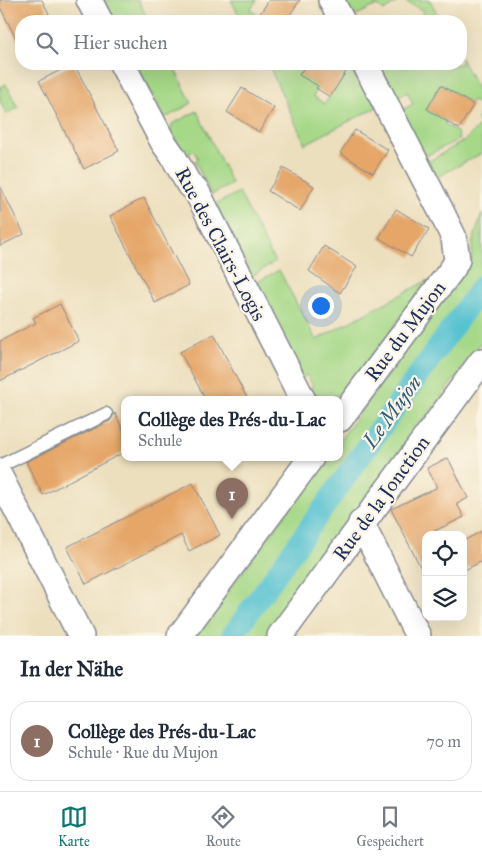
<!DOCTYPE html>
<html lang="de">
<meta charset="utf-8">
<style>
:root{--surface:#fff;--page:#f6f6f7;--text:#1f2937;--muted:#747a83;--line:#e0e1e3;--accent:#0f766e}
body{margin:0;font-family:"IM FELL Great Primer",serif;background:var(--page);color:var(--text)}
.controls{position:absolute;right:15px;bottom:15px;display:grid;overflow:hidden;border-radius:10px;box-shadow:0 5px 20px #0002}
.controls button{width:45px;height:45px;display:grid;place-items:center;padding:0;border:0;border-bottom:1px solid var(--line);background:var(--surface);color:var(--text);font:25px sans-serif}
.you{position:absolute;left:320px;top:305px;width:18px;height:18px;margin:-12px;border:4px solid #fff;border-radius:50%;background:#1a73e8;box-shadow:0 0 0 8px #1a73e833}
.badge{display:grid;place-items:center;width:32px;height:32px;border-radius:50%;background:var(--accent);color:#fff;font-size:16px;font-weight:700}
.pin{position:absolute;translate:-50% -41px;filter:drop-shadow(0 1px 2px #0008)}
.pin::after{content:'';position:absolute;top:26px;width:18px;height:15px;background:inherit;clip-path:polygon(0 0,100% 0,50% 100%)}
.popup{position:absolute;left:121px;top:396px;width:222px;height:65px;box-sizing:border-box;display:grid;place-content:center;border-radius:10px;background:var(--surface);filter:drop-shadow(0 1px 4px #0005);font-size:16px;white-space:nowrap;color:var(--muted)}
.popup b{font-size:19px;color:var(--text)}
.popup::after{content:'';position:absolute;left:50%;top:100%;margin-left:-10px;border:10px solid transparent;border-top-color:var(--surface)}
.list{margin:0;padding:0;list-style:none}
h2{display:flex;justify-content:space-between;align-items:center;height:65px;margin:0;padding:0 20px;font-size:21px}
h2 small{font-size:16px;font-weight:400;color:var(--muted)}
.list li{display:grid;grid-template-columns:32px 1fr auto;gap:15px;align-items:center;box-sizing:border-box;height:80px;margin:0 10px 10px;padding:0 10px;border:1px solid var(--line);border-radius:20px}
.list b{display:block;font-size:19px;white-space:nowrap}
.list p{margin:0;font-size:16px;white-space:nowrap;color:var(--muted)}
.list em{font-size:16px;font-style:normal;color:var(--muted)}
.icon{flex:none;width:28px;height:28px;fill:none;stroke:currentColor;stroke-width:2;stroke-linecap:round;stroke-linejoin:round}
.map{position:relative;flex:none;width:482px;height:636px;overflow:hidden}
.search{position:absolute;background:var(--surface);box-shadow:0 5px 20px #0002;left:15px;right:15px;top:15px;height:55px;display:flex;align-items:center;gap:12px;box-sizing:border-box;padding:0 18px;border-radius:20px;color:var(--muted);font-size:19px}
.sheet{height:155px;background:var(--surface)}
nav{display:flex;justify-content:space-around;align-items:center;box-sizing:border-box;height:70px;border-top:1px solid var(--line);background:var(--surface);font-size:14px;color:var(--muted)}
nav a{display:grid;justify-items:center;gap:2px}
nav .on{color:var(--accent)}
.map>svg:first-child{display:block}
</style>
<div class="map">
<svg width="482" height="636" viewBox="0 0 482 636">
<rect width="100%" height="100%" fill="#fcf5e5"/>
<filter id="ink" filterUnits="userSpaceOnUse"><feTurbulence type="fractalNoise" baseFrequency=".02" numOctaves="2"/><feDisplacementMap in="SourceGraphic" scale="10" xChannelSelector="R" yChannelSelector="G"/><feConvolveMatrix kernelMatrix="1 2 1 2 8 2 1 2 1" color-interpolation-filters="sRGB"/></filter>
<filter id="wash" filterUnits="userSpaceOnUse"><feTurbulence type="fractalNoise" baseFrequency=".0096" numOctaves="4" result="noise"/><feDisplacementMap in="SourceGraphic" scale="20" xChannelSelector="R" yChannelSelector="G"/><feGaussianBlur stdDeviation="1.12" result="paint"/><feColorMatrix in="noise" values="0 0 0 0 0 0 0 0 0 0 0 0 0 0 0 0 0 1.4 0 .05"/><feComposite in="paint" operator="in"/></filter>
<g filter="url(#wash)">
<rect width="100%" height="100%" fill="#ecdfbd"/>
<g fill="#a5d887" stroke="#608472">
<polygon points="103,0 138,0 149,21 114,21"/>
<polygon points="231,0 257,0 250,10 267,21 242,21"/>
<polygon points="341,0 400,0 384,11 377,5 351,18"/>
<polygon points="402,0 430,0 441,21 425,21 419,18 424,11"/>
<polygon points="461,58 482,98 482,107 472,100 470,103 441,85 427,109 446,121 445,124 457,132 459,139 424,157 400,111 413,104 407,92 395,99 376,64 461,64"/>
<polygon points="136,64 172,64 192,103 169,116 164,117"/>
<polygon points="268,64 306,64 300,75 318,86 316,88 318,89 313,96 325,104 346,70 336,64 354,64 377,107 305,144"/>
<polygon points="6,84 18,108 6,114 0,101 0,87"/>
<polygon points="482,108 482,153 434,179 426,163 465,140 480,125 478,119"/>
<polygon points="197,111 232,184 211,195 195,161 198,159 194,151 184,156 171,130 172,124"/>
<polygon points="239,192 275,262 252,276 216,204"/>
<polygon points="482,214 482,276 225,636 195,636 327,458 340,458 340,440 471,261 473,241"/>
<path d="M279,270l37,70 112,-60 -82,112c-12,6 -28,8 -38,-4l5,-2 -6,-11 -7,4 -45,-96z"/>
<polygon points="482,299 482,341 267,636 240,636"/>
</g>
<g fill="none" stroke-linecap="round" stroke-linejoin="round">
<polyline stroke="#57c2d2" stroke-width="22" points="232,636 482,286"/>
</g>
<g id="blocks">
<g fill="#e5a668">
<polygon points="0,0 42,0 49,14 36,21 21,21 21,48 0,7"/>
<polygon points="269,0 300,0 286,21 255,21"/>
<polygon points="73,64 74,64 119,151 84,169 39,81"/>
<polygon points="306,64 336,64 347,70 330,97 316,88 318,86 299,75"/>
<polygon points="441,85 473,105 459,129 427,109"/>
<polygon points="242,88 274,108 259,132 227,112"/>
<polygon points="355,130 388,150 373,173 340,153"/>
<polygon points="283,168 314,186 300,211 268,191"/>
<polygon points="0,186 24,234 0,246"/>
<polygon points="144,198 189,285 155,303 110,216"/>
<polygon points="396,209 429,229 411,257 379,238"/>
<polygon points="324,246 357,267 340,293 309,271"/>
<polygon points="60,304 79,341 0,381 0,341 36,323 33,318"/>
<polygon points="214,334 235,375 248,400 206,400 180,352"/>
<polygon points="115,413 124,432 124,452 43,495 26,462 110,421"/>
<polygon points="448,458 468,498 457,504 464,517 426,535 426,578 391,509 436,488 436,485 427,468"/>
<polygon points="193,483 220,535 189,551 181,535 86,584 67,547"/>
<polygon points="482,531 482,561 463,571 463,541"/>
</g>
</g>
</g>
<g filter="url(#ink)">
<use href="#blocks" fill-opacity="0" stroke="#84878e" stroke-width="1"/>
<g fill="none" stroke-linecap="round" stroke-linejoin="round">
<defs>
<polyline id="lane" points="0,466 106,414"/>
<g id="street">
<polyline points="89,0 100,21"/>
<polyline points="331,0 342,21"/>
<polyline points="122,64 163,142 173,156 188,183 196,190 303,400"/>
<polyline points="340,419 435,292 453,268 457,260 454,238 440,209 365,64"/>
<polyline points="0,477 81,636"/>
<polyline points="361,523 418,636"/>
<polyline points="180,636 311,458"/>
<polyline points="280,636 482,361"/>
</g>
</defs>
<use href="#lane" stroke="#84878e" stroke-width="15"/>
<use href="#street" stroke="#84878e" stroke-width="28"/>
<use href="#lane" stroke="#fff" stroke-width="12"/>
<use href="#street" stroke="#fff" stroke-width="25"/>
</g>
</g>
<g text-anchor="middle" stroke-width="4.5" stroke-linejoin="round" paint-order="stroke">
<g font-size="20" fill="#1b2f5e" stroke="#fcf5e5">
<text transform="translate(221 244) rotate(62)" y="7">Rue des Clairs-Logis</text>
<text transform="translate(405 331) rotate(-53)" y="7">Rue du Mujon</text>
<text transform="translate(381 498) rotate(-54)" y="7">Rue de la Jonction</text>
</g>
<g font-size="21" font-style="italic" fill="#2d5b81" stroke="#fcf5e5">
<text transform="translate(392 412) rotate(-54)" y="7">Le Mujon</text>
</g>
</g>
</svg>
<div class="controls">
<button><svg class="icon" aria-label="locate" viewBox="0 0 24 24"><circle cx="12" cy="12" r="6"/><path d="M12 2v4M12 18v4M2 12h4M18 12h4"/></svg></button>
<button><svg class="icon" aria-label="layers" viewBox="0 0 24 24"><path d="M12 4l9 5-9 5-9-5zM3 14l9 5 9-5"/></svg></button>
</div>
<div class="you"></div>
<div class="pin badge" style="left:232px;top:519px;background:#8d6e63">1</div>
<div class="popup"><b>Collège des Prés-du-Lac</b>Schule</div>
<div class="search"><svg class="icon" aria-label="search" viewBox="0 0 24 24"><circle cx="10" cy="10" r="6"/><path d="M15 15l6 6"/></svg>Hier suchen</div>
</div>
<section class="sheet">
<h2>In der Nähe<small></small></h2>
<ul class="list">
<li><span class="badge" style="background:#8d6e63">1</span><div><b>Collège des Prés-du-Lac</b><p>Schule · Rue du Mujon</p></div><em>70 m</em></li>
</ul>
</section>
<nav>
<a class="on"><svg class="icon" aria-label="map" viewBox="0 0 24 24"><path d="M3 6l6-2 6 2 6-2v14l-6 2-6-2-6 2zM9 4v14M15 6v14"/></svg>Karte</a>
<a><svg class="icon" aria-label="directions" viewBox="0 0 24 24"><path d="M12 3l9 9-9 9-9-9zM9 14v-3h6M13 9l2 2-2 2"/></svg>Route</a>
<a><svg class="icon" aria-label="saved" viewBox="0 0 24 24"><path d="M7 4h10v16l-5-4-5 4z"/></svg>Gespeichert</a>
</nav>
